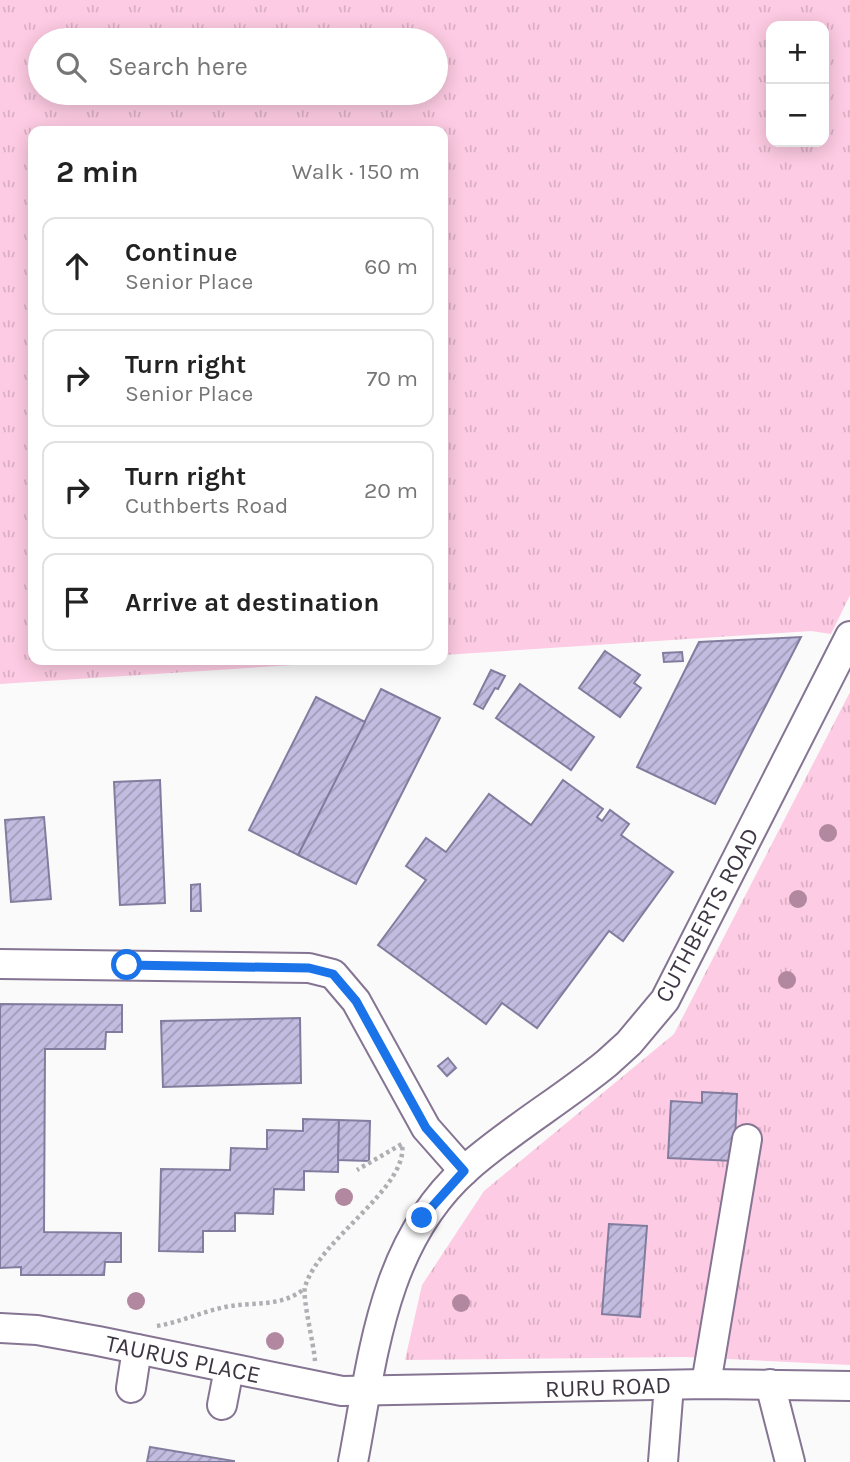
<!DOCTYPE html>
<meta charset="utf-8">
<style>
:root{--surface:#fff;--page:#f2f2f2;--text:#222;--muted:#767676;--line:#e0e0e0}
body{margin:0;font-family:Karla,sans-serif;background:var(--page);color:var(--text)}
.controls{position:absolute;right:21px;top:21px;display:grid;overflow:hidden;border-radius:14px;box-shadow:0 4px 18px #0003}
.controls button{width:63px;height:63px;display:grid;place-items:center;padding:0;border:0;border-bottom:2px solid var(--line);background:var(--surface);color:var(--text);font:35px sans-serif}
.stop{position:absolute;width:21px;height:21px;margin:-16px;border:5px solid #1a73e8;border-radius:50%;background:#fff}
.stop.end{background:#1a73e8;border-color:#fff;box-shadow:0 2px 7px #0008}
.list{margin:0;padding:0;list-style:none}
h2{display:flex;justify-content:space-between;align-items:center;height:91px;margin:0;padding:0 28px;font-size:30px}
h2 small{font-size:23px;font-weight:400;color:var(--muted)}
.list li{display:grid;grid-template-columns:46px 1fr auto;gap:21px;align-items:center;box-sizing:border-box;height:98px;margin:0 14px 14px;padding:0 14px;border:2px solid var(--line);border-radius:14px}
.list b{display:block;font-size:26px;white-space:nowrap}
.list p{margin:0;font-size:23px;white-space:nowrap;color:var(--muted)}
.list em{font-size:23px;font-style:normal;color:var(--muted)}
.icon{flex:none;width:38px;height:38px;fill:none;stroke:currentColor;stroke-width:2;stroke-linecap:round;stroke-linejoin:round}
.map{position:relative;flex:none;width:850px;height:1462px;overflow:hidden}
.search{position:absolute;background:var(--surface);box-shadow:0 4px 18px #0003;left:28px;top:28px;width:420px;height:77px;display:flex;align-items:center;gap:18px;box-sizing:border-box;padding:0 24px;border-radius:38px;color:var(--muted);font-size:26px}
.panel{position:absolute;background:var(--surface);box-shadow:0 4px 18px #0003;left:28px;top:126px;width:420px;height:539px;border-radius:14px}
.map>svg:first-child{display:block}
</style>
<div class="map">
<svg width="850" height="1462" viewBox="0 0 850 1462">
<defs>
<pattern id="grass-tufts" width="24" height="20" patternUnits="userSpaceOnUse" patternTransform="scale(1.75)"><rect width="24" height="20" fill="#fdcbe3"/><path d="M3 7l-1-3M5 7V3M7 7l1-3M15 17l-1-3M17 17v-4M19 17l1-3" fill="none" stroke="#daafc4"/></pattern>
<pattern id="building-hatch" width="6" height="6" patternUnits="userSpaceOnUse" patternTransform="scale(1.75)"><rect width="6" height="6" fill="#c2bde0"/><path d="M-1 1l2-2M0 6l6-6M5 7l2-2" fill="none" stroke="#9f9ab7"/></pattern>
</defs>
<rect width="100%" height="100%" fill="#fafafa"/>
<g fill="url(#grass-tufts)" fill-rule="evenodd">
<path d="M0,0h850v595l-19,39 -20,-3 -368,24v-524h-410v529h338l-371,24zM771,26h53v116h-53zM40,40h396v53h-396z"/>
<polygon points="850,692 850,1365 685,1357 405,1360 422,1285 484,1191 674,1034"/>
</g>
<g fill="url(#building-hatch)" stroke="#827d9e" stroke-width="2">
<polygon points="801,637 715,804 637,767 699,642"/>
<polygon points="605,651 640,675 634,683 641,688 620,717 579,688"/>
<polygon points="682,652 683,661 664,662 663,653"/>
<polygon points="491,670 505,676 498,689 495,688 483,709 474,704"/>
<polygon points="520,684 594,737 571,770 496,718"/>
<polygon points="381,689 440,718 356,884 298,855"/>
<polygon points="316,697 365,722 298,855 249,830"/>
<polygon points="160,780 165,903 120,905 114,782"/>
<polygon points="563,780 603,809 597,817 602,821 610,810 629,824 621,835 673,872 623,941 609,931 537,1028 502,1003 486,1024 378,945 426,880 406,866 426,838 446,852 489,794 531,825"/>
<polygon points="44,817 51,899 11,902 5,820"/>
<polygon points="200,884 201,911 191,911 191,885"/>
<polygon points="0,1004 122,1005 122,1032 106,1032 105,1049 45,1049 44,1232 121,1233 121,1262 105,1262 104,1275 21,1275 21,1267 0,1268"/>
<polygon points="300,1018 301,1083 163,1087 161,1021"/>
<polygon points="448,1058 456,1068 447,1076 438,1066"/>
<polygon points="702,1092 737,1094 734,1161 668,1158 671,1101 702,1103"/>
<polygon points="303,1119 339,1120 338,1172 304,1171 304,1190 274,1189 273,1214 235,1213 235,1231 203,1231 203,1252 159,1251 161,1169 230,1170 231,1148 267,1149 267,1130 303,1131"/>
<polygon points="339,1120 370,1121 369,1161 338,1160"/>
<polygon points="609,1224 647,1226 640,1317 602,1314"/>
<polygon points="150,1447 234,1461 234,1462 147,1462"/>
</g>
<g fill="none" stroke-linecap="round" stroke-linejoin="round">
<defs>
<g id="minor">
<polyline points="0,964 309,968 333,974 356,1001 426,1128 464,1171"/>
<polyline points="0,1328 37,1330 98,1341 342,1391 706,1384 850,1386"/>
<polyline points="706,1384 747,1139"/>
<polyline points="770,1384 790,1462"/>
<polyline points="131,1388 137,1349"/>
<polyline points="222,1405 229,1369"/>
<path d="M353,1462c20,-104 29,-218 113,-293 44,-39 96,-69 141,-106l22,-20 36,-43 185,-364"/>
<polyline points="663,1462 669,1385"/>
</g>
</defs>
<use href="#minor" stroke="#857492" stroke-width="32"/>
<g stroke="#b1aeb3" stroke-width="4.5" stroke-dasharray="3.5 3.5" stroke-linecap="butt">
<path d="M157,1326c23,-4 45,-14 68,-19 29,-6 55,1 79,-18"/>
<path d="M315,1361c-1,-16 -13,-64 -10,-74 13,-47 104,-99 97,-143l-45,26"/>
</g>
<use href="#minor" stroke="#fff" stroke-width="28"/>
</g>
<g fill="#b288a0">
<circle cx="828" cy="833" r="9"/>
<circle cx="798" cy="899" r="9"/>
<circle cx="787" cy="980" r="9"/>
<circle cx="344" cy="1197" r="9"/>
<circle cx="136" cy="1301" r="9"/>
<circle cx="461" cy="1303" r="9"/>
<circle cx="275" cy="1341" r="9"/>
</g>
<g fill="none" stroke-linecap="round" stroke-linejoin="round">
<polyline stroke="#1a73e8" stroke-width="9" points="127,965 309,968 333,974 356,1001 426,1128 464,1171 422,1218"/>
</g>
<g text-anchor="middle" stroke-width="5" stroke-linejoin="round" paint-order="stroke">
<g font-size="24" fill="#3e3643" stroke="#fff">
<text transform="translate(707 915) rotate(-62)" y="8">CUTHBERTS ROAD</text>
<text transform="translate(183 1359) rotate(12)" y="8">TAURUS PLACE</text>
<text transform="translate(608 1387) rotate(-2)" y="8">RURU ROAD</text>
</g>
</g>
</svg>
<div class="controls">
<button>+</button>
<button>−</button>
</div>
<div class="stop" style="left:127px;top:965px"></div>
<div class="stop end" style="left:422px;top:1218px"></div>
<div class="search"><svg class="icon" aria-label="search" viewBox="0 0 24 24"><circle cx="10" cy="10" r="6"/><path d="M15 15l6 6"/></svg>Search here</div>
<section class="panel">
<h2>2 min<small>Walk · 150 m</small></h2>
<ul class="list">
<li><svg class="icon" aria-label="ahead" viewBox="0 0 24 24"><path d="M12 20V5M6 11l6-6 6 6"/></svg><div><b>Continue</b><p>Senior Place</p></div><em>60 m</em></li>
<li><svg class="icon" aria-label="right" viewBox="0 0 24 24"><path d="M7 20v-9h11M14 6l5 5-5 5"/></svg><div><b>Turn right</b><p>Senior Place</p></div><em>70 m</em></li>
<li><svg class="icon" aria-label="right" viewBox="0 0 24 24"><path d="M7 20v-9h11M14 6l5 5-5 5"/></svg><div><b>Turn right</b><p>Cuthberts Road</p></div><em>20 m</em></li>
<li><svg class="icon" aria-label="arrive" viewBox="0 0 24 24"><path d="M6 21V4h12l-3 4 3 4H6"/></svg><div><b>Arrive at destination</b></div></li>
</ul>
</section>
</div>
